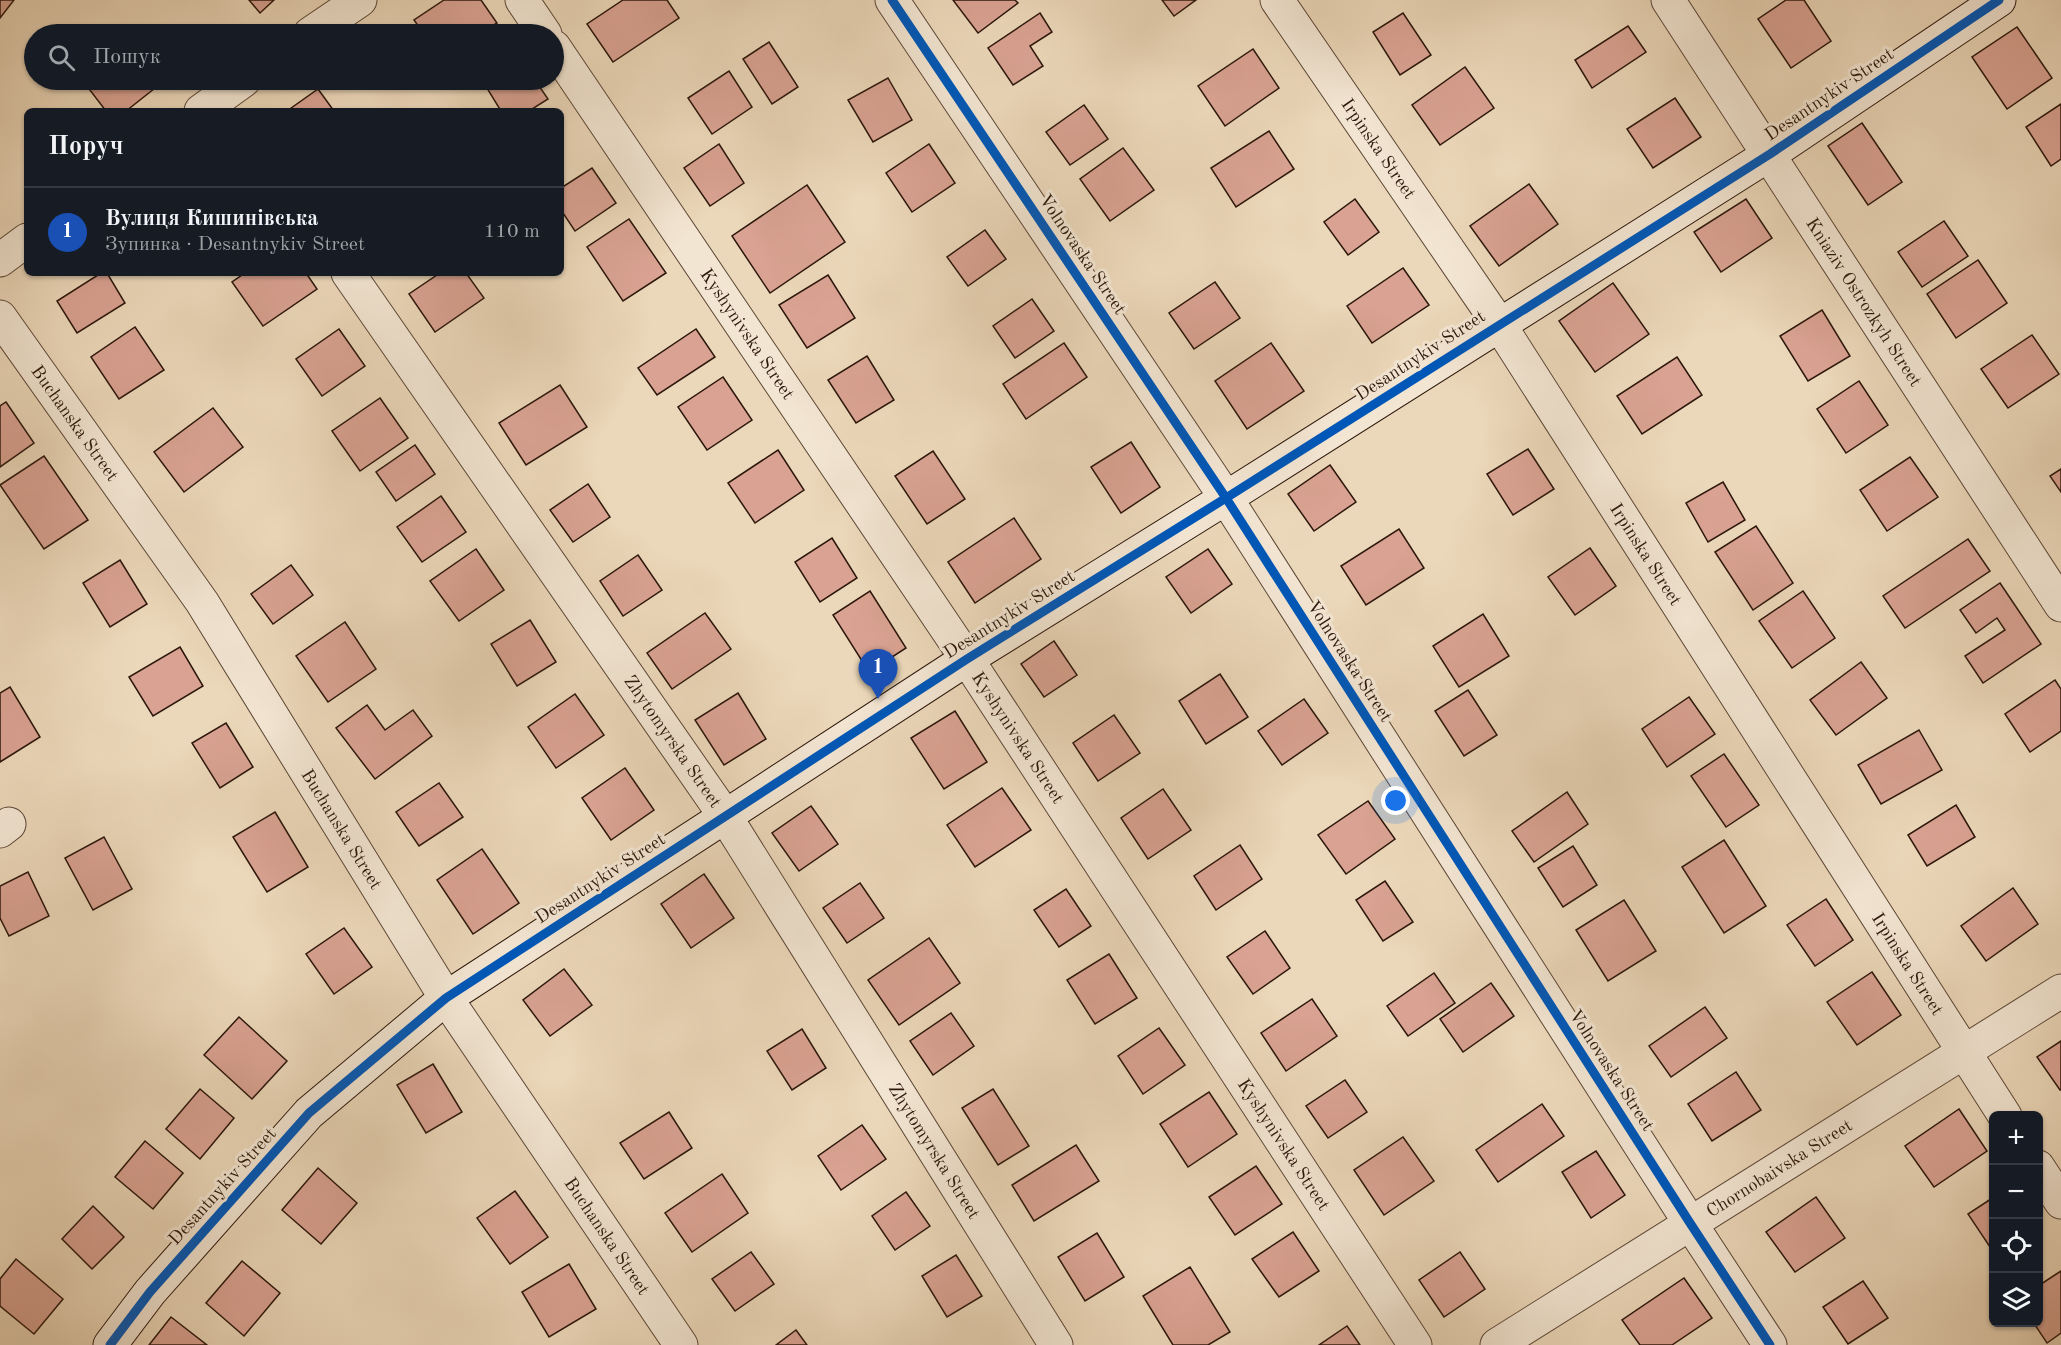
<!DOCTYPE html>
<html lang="uk">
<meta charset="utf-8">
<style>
:root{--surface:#171b24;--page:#20242c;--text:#f1f3f6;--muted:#9ea1a6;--line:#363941;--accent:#c59692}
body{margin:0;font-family:"Old Standard TT",serif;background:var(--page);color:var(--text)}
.controls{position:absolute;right:18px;bottom:18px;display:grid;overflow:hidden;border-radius:9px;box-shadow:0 2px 4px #0004}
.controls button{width:54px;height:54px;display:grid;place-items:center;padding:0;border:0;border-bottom:2px solid var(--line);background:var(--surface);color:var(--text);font:30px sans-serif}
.you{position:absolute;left:1396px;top:801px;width:21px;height:21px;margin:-15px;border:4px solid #fff;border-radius:50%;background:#1a73e8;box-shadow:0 0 0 9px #1a73e833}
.badge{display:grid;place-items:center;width:39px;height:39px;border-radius:50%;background:var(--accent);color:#fff;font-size:20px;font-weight:700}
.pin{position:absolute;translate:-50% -50px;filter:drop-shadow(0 2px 3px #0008)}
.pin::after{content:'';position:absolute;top:32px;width:21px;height:18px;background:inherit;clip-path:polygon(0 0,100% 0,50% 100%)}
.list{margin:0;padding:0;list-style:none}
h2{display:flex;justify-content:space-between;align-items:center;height:78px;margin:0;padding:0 24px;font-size:26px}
h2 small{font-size:20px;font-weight:400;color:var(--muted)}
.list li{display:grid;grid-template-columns:39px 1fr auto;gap:18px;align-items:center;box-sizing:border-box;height:90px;padding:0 24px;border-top:2px solid var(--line)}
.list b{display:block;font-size:22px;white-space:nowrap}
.list p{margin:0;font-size:20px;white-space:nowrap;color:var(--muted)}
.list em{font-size:20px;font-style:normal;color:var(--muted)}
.icon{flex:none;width:33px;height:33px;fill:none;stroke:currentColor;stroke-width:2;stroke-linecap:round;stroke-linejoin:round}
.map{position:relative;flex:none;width:2061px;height:1345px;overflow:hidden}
.search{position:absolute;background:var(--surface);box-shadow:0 2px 4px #0004;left:24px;top:24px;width:540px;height:66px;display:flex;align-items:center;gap:15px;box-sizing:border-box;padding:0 21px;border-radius:33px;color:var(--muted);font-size:22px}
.panel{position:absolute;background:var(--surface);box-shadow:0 2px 4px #0004;left:24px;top:108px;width:540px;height:168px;border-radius:9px}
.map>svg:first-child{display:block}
</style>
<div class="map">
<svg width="2061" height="1345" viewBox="0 0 2061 1345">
<rect width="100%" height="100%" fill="#ebd7b9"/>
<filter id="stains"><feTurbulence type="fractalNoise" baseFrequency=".00333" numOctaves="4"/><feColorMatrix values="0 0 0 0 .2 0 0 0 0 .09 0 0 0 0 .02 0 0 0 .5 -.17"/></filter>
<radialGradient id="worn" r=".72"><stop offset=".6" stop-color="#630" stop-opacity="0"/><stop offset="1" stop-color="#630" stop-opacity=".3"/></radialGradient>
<g fill="#d9a292" stroke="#2c170b" stroke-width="1.5">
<polygon points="0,0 14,0 0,18"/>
<polygon points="249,0 274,0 260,13"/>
<polygon points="444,0 481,0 497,23 479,34 424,34 414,20"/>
<polygon points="623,0 667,0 679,18 613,62 587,24"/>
<polygon points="953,0 1015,0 1018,3 978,33"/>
<polygon points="1162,0 1196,0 1174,16"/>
<polygon points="1786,0 1804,0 1831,41 1791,68 1758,19"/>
<polygon points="1040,13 1052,32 1030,46 1043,66 1013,85 988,48"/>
<polygon points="1403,13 1431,55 1400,75 1373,32"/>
<polygon points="1628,26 1646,52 1592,88 1575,60"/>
<polygon points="2017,27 2052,78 2007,109 1972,57"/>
<polygon points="769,42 798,87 772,104 743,59"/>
<polygon points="1253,49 1279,88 1225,126 1198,86"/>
<polygon points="1465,67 1494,108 1440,145 1412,105"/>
<polygon points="729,71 752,107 712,134 688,98"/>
<polygon points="888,78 912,120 873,142 848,100"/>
<polygon points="93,80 162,80 164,81 126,111 106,111 86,85"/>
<polygon points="482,80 535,80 548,99 529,111 501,111"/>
<polygon points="318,89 334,111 287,111"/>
<polygon points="1675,98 1701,137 1653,168 1627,129"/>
<polygon points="2061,104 2061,159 2051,166 2026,127"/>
<polygon points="1084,105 1108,139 1070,165 1046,132"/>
<polygon points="1862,123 1902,182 1868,205 1828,146"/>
<polygon points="1269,131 1294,169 1236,207 1211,168"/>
<polygon points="719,144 744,183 710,206 684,168"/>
<polygon points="929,144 955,183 912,212 886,173"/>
<polygon points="1123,148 1154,190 1110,221 1080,179"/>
<polygon points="592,168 616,203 575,231 561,210 561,188"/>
<polygon points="1529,184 1558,224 1499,266 1470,226"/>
<polygon points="807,185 845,242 770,293 732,236"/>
<polygon points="1355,199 1379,232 1348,255 1324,222"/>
<polygon points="1746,199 1772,238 1721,272 1694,232"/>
<polygon points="629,219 666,273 623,301 587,247"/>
<polygon points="1944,221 1968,256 1922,287 1898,252"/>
<polygon points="985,230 1006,259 968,286 947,257"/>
<polygon points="1978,260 2007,303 1956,338 1927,294"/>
<polygon points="1403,268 1429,305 1372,343 1347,306"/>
<polygon points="101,273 107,273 125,303 77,333 57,301"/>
<polygon points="245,273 306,273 317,289 263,326 232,282"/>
<polygon points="440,273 466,273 484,298 435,332 409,294"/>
<polygon points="828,275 855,318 807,348 779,305"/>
<polygon points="1215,282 1240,318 1194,349 1169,313"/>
<polygon points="1613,283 1649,334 1595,372 1559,321"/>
<polygon points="1032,299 1054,331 1015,358 993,326"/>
<polygon points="1822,310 1850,356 1808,381 1780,336"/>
<polygon points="135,327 164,370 119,399 91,357"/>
<polygon points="339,329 365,366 322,396 296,359"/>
<polygon points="696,329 715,357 657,395 638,368"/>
<polygon points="2032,335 2059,374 2008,408 1981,369"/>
<polygon points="1064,343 1087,377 1026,419 1003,384"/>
<polygon points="1271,343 1304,391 1247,429 1215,381"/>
<polygon points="867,356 894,400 856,423 828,380"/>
<polygon points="1677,357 1702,395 1642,434 1617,396"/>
<polygon points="723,377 752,420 707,450 678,407"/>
<polygon points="1859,381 1888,425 1846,453 1817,409"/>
<polygon points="560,385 587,427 526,465 499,423"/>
<polygon points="380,398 408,438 360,471 332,431"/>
<polygon points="6,402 34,443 0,467 0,406"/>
<polygon points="213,408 243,447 184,492 154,452"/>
<polygon points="1131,442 1160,487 1121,513 1091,467"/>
<polygon points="415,445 435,474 396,501 376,472"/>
<polygon points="1528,449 1554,489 1513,515 1487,474"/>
<polygon points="778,450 804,490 755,523 728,483"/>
<polygon points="933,451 965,499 927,524 895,476"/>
<polygon points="44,456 88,520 44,549 0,485"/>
<polygon points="1910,457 1938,497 1887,531 1860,490"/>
<polygon points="1330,465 1356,502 1314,531 1288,494"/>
<polygon points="2061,469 2061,492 2050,476"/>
<polygon points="1723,482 1745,520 1708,542 1686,503"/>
<polygon points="588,484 610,517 573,542 550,510"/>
<polygon points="441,496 466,532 422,562 397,527"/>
<polygon points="1014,518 1041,559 975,603 948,562"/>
<polygon points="1756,526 1793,583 1753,610 1715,552"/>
<polygon points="1399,529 1424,568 1366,605 1341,566"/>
<polygon points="832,538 857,578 820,602 795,562"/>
<polygon points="1968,539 1990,571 1905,628 1883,596"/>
<polygon points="1590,548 1616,586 1575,615 1548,577"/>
<polygon points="476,549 504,590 459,621 430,581"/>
<polygon points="1208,549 1232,584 1191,613 1166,577"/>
<polygon points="638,555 662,590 623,616 600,581"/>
<polygon points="120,560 147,604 110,627 83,583"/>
<polygon points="291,565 313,595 273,624 251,594"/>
<polygon points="2000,583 2041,644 1983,683 1965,656 2005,630 1997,618 1976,633 1960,610"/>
<polygon points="870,591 906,648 869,672 833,615"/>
<polygon points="1803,591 1835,638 1792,668 1759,621"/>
<polygon points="705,613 731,649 672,689 647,653"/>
<polygon points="1483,614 1509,656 1459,687 1433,646"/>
<polygon points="530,620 556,662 517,686 491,644"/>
<polygon points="345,622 376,669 328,702 296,656"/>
<polygon points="1054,641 1077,675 1044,697 1021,664"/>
<polygon points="180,647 203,686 153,716 129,677"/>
<polygon points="1861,662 1887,698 1836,735 1810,700"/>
<polygon points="1220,674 1248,717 1206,744 1179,701"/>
<polygon points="2055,680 2061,689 2061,731 2030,752 2005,714"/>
<polygon points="10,687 40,737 0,762 0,693"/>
<polygon points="1468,690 1497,735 1464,756 1435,711"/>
<polygon points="738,693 766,739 724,765 695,720"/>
<polygon points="575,694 604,735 556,768 528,727"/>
<polygon points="1689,697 1715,734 1667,767 1642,729"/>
<polygon points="1304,699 1328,733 1282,765 1258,731"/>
<polygon points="367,705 385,730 413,710 432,736 375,779 336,728"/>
<polygon points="955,711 987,762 944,789 911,738"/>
<polygon points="1114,715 1140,753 1098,781 1073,743"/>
<polygon points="226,723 253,767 220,788 192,743"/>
<polygon points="1919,730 1942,770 1881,804 1858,765"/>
<polygon points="1724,754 1759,805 1726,827 1691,776"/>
<polygon points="625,768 654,810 611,840 582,798"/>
<polygon points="439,783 463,817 419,846 396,812"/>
<polygon points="1002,788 1031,830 975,867 947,825"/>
<polygon points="1163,789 1191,830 1148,859 1121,818"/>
<polygon points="1567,792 1588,824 1534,862 1512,831"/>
<polygon points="1368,801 1395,839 1346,874 1318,835"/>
<polygon points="1956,805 1975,837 1927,866 1908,835"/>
<polygon points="811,806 838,844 799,871 772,833"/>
<polygon points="275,812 308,867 267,892 233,837"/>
<polygon points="104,837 132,889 93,910 65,858"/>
<polygon points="1724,840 1766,906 1724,933 1682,867"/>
<polygon points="1240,845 1262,879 1216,910 1194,876"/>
<polygon points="1573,846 1597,885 1563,907 1538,868"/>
<polygon points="482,849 519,903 473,934 437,880"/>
<polygon points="28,872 49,916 9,936 0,918 0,886"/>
<polygon points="704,874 734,918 691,948 661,904"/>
<polygon points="1385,881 1413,922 1383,941 1356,900"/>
<polygon points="860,883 884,918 847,943 823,908"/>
<polygon points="2013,888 2038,924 1986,961 1961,926"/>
<polygon points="1066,889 1091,926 1059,947 1034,910"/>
<polygon points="1826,899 1853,940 1815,966 1787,925"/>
<polygon points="1624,900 1656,951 1608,981 1576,930"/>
<polygon points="344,928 372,967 334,994 306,954"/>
<polygon points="1265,931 1290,968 1253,994 1227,957"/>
<polygon points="929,938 960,983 899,1025 868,980"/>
<polygon points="1109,954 1137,998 1095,1024 1067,980"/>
<polygon points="564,969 592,1005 550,1036 523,1000"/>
<polygon points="1872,972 1901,1015 1857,1045 1827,1002"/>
<polygon points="1434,973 1455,1003 1408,1036 1387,1006"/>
<polygon points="1491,983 1514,1016 1463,1052 1440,1019"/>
<polygon points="1312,999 1337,1036 1286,1071 1261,1033"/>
<polygon points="1705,1007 1727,1038 1671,1077 1649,1046"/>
<polygon points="951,1013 974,1046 933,1075 910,1041"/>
<polygon points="239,1017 287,1061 252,1099 204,1055"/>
<polygon points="1159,1028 1185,1065 1143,1094 1118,1056"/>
<polygon points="802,1029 826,1068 792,1090 767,1051"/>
<polygon points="2061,1041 2061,1090 2060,1090 2037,1057"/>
<polygon points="433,1064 462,1112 426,1133 397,1085"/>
<polygon points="1736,1072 1761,1110 1712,1141 1688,1104"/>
<polygon points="1345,1080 1367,1112 1328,1138 1306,1106"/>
<polygon points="200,1089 234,1118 200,1159 166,1129"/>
<polygon points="993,1089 1029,1146 998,1165 962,1108"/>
<polygon points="1209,1092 1237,1134 1188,1167 1160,1124"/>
<polygon points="1542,1104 1564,1136 1498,1182 1476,1150"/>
<polygon points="1959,1109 1987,1151 1934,1187 1905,1146"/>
<polygon points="669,1112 692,1148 644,1179 620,1143"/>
<polygon points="862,1125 886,1159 841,1190 818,1156"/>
<polygon points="1403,1137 1434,1181 1384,1215 1354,1170"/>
<polygon points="145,1141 183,1173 153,1209 115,1177"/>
<polygon points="1076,1145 1099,1181 1034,1221 1012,1185"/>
<polygon points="1596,1151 1625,1195 1591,1218 1562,1172"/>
<polygon points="1256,1166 1282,1204 1235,1235 1209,1197"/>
<polygon points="318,1168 357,1203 321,1244 282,1210"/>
<polygon points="722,1174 748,1213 692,1252 665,1213"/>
<polygon points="515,1191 548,1237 510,1264 477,1218"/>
<polygon points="906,1192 930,1226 895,1250 872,1216"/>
<polygon points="1816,1197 1845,1238 1795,1272 1766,1232"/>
<polygon points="1994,1197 1994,1253 1968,1214"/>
<polygon points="93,1206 124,1237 92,1269 62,1239"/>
<polygon points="1293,1232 1319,1271 1279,1297 1252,1259"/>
<polygon points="1097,1233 1124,1277 1085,1301 1058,1257"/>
<polygon points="751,1252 774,1284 735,1311 712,1279"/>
<polygon points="1460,1252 1485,1289 1444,1317 1419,1280"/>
<polygon points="956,1255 982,1296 947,1317 922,1276"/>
<polygon points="16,1259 63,1299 34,1334 0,1306 0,1279"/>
<polygon points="242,1261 280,1293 244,1336 206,1303"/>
<polygon points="569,1264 596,1309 549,1337 522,1292"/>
<polygon points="1190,1267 1230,1332 1208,1345 1173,1345 1143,1296"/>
<polygon points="2061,1271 2061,1333 2047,1343 2033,1322 2038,1322 2038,1286"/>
<polygon points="1684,1278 1712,1318 1672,1345 1640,1345 1622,1320"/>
<polygon points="1863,1281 1888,1318 1848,1344 1823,1307"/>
<polygon points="171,1317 207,1345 149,1345"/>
<polygon points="1347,1326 1360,1345 1319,1345"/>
<polygon points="796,1330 807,1345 776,1345"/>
</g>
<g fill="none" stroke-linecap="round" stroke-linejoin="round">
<defs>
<g id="street">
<polyline points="522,0 545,34"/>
<polyline points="892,0 1226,498 1690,1223 1770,1345"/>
<path id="s1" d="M1277,0l222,324 506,792"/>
<path id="s2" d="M1668,0l393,605"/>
<polyline points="310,34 360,0"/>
<path id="s3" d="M554,47l413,612 448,686"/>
<polyline points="201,111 244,80"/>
<polyline points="0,260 27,240"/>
<path id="s4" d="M348,273l377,543 331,529"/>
<path id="s5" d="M0,317l202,285 244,396 235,347"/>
<polyline points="0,831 9,824"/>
<polyline points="2038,1167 2061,1202"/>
<path id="s6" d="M1497,1345l564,-354"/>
</g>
<polyline id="secondary" points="110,1345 150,1292 309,1113 446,998 967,659 1226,498 1770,154 1999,0"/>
</defs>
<use href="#street" stroke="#5c4736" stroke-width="35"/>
<use href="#secondary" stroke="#2c170b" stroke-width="35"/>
<use href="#street" stroke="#f2e5d2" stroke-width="33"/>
<use href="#secondary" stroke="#f2e5d2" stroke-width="33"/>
<defs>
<g id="cycleway">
<polyline points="892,0 1226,498 1690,1223 1770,1345"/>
<polyline points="110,1345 150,1292 309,1113 446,998 967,659 1226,498 1770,154 1999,0"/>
</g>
</defs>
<use href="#cycleway" stroke="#f2e5d2" stroke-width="13"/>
<use href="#cycleway" stroke="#0057b8" stroke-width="9"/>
</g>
<g text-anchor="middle" stroke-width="6" stroke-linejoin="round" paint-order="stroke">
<g font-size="18" fill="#2c170b" stroke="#f2e5d2">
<text transform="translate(1829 94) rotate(-34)" y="6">Desantnykiv Street</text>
<text dy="6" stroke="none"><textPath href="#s1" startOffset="180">Irpinska Street</textPath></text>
<text transform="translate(1083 254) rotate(56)" y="6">Volnovaska Street</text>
<text dy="6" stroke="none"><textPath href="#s2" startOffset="360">Kniaziv Ostrozkyh Street</textPath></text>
<text dy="6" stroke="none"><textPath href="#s3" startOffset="346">Kyshynivska Street</textPath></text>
<text transform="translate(1420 355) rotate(-33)" y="6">Desantnykiv Street</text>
<text dy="6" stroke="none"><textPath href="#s5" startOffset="130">Buchanska Street</textPath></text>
<text dy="6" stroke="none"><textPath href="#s1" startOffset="666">Irpinska Street</textPath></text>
<text transform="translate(1009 614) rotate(-32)" y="6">Desantnykiv Street</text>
<text transform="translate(1350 661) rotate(57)" y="6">Volnovaska Street</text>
<text dy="6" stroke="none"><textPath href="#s3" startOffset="832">Kyshynivska Street</textPath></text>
<text dy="6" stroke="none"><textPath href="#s4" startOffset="570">Zhytomyrska Street</textPath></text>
<text dy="6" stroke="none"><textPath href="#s5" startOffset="616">Buchanska Street</textPath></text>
<text transform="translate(600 878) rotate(-33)" y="6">Desantnykiv Street</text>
<text dy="6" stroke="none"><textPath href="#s1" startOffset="1152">Irpinska Street</textPath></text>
<text transform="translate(1612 1070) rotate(57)" y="6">Volnovaska Street</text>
<text dy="6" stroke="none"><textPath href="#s3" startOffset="1318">Kyshynivska Street</textPath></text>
<text dy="6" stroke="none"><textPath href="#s4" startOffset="1056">Zhytomyrska Street</textPath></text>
<text dy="6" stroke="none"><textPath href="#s6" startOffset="333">Chornobaivska Street</textPath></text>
<text transform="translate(222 1186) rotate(-48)" y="6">Desantnykiv Street</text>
<text dy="6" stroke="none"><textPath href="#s5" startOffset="1102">Buchanska Street</textPath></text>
</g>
</g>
<rect width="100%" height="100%" filter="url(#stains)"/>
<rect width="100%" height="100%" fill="url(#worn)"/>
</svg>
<div class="controls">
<button>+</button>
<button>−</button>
<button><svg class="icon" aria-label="locate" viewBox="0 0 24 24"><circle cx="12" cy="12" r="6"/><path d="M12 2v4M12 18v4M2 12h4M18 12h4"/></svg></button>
<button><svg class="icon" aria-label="layers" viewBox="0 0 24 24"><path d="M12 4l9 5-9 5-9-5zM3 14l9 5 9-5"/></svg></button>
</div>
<div class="you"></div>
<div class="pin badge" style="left:878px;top:699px;background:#1a4fb4">1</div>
<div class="search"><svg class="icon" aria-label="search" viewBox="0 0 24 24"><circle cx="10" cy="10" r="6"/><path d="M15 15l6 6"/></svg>Пошук</div>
<section class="panel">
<h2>Поруч<small></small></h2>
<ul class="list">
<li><span class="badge" style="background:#1a4fb4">1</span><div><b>Вулиця Кишинівська</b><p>Зупинка · Desantnykiv Street</p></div><em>110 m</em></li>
</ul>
</section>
</div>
